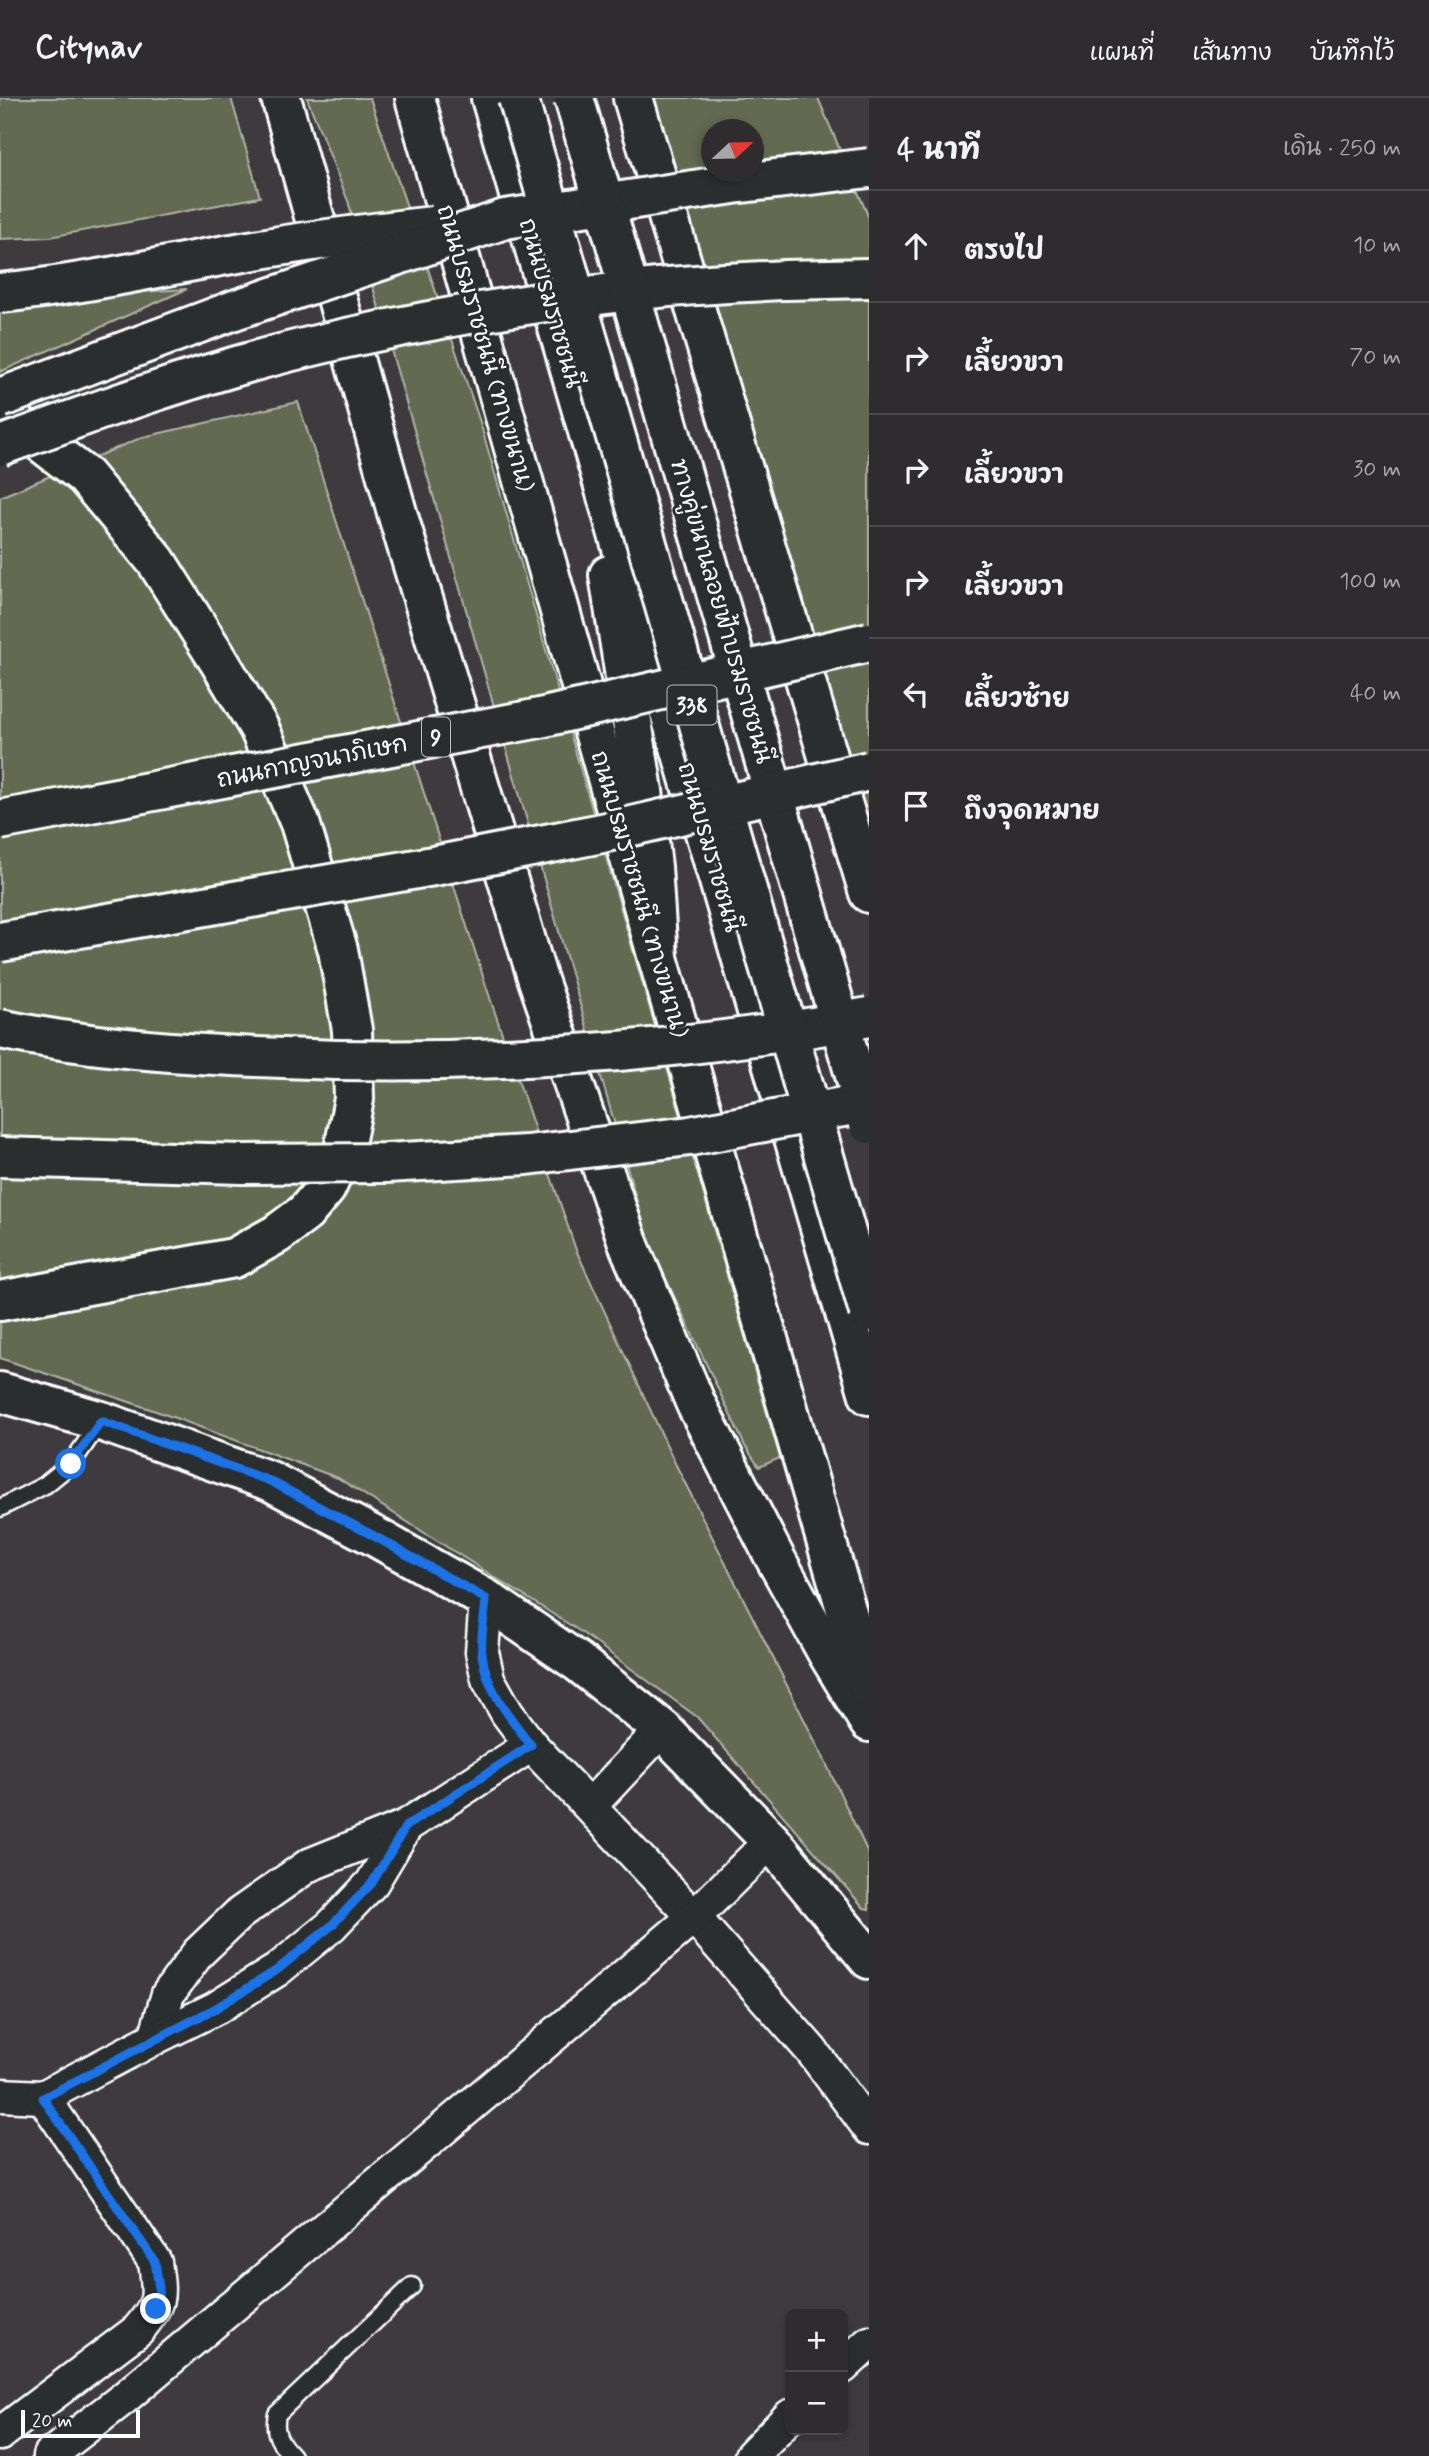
<!DOCTYPE html>
<html lang="th">
<meta charset="utf-8">
<style>
:root{--surface:#2e2c2e;--page:#363436;--text:#f1f3f6;--muted:#a7a7aa;--line:#49484a}
body{margin:0;font-family:Mynerve,"Playpen Sans Thai",sans-serif;background:var(--page);color:var(--text)}
.controls{position:absolute;right:21px;bottom:21px;display:grid;overflow:hidden;border-radius:10px;box-shadow:0 4px 10px #0003}
.controls button{width:63px;height:63px;display:grid;place-items:center;padding:0;border:0;border-bottom:2px solid var(--line);background:var(--surface);color:var(--text);font:35px sans-serif}
.compass{position:absolute;left:701px;top:21px;width:63px;height:63px;border-radius:50%;background:var(--surface);box-shadow:0 4px 10px #0003;rotate:68deg}
.scale{position:absolute;left:21px;bottom:18px;width:119px;box-sizing:border-box;padding-left:7px;border:4px solid #fff;border-top:0;font-size:19px;line-height:24px;white-space:nowrap;color:#fff;-webkit-text-stroke:5px #2a2d2e;paint-order:stroke}
.stop{position:absolute;width:21px;height:21px;margin:-16px;border:5px solid #1a73e8;border-radius:50%;background:#fff}
.stop.end{background:#1a73e8;border-color:#fff;box-shadow:0 2px 7px #0008}
.list{margin:0;padding:0;list-style:none}
h2{display:flex;justify-content:space-between;align-items:center;height:91px;margin:0;padding:0 28px;font-size:30px}
h2 small{font-size:23px;font-weight:400;color:var(--muted)}
.list li{display:grid;grid-template-columns:46px 1fr auto;gap:21px;align-items:center;box-sizing:border-box;height:112px;padding:0 28px;border-top:2px solid var(--line)}
.list b{display:block;font-size:26px;white-space:nowrap}
.list em{font-size:23px;font-style:normal;color:var(--muted)}
.icon{flex:none;width:38px;height:38px;fill:none;stroke:currentColor;stroke-width:2;stroke-linecap:round;stroke-linejoin:round}
.map{position:relative;flex:none;width:869px;height:2358px;overflow:hidden}
header{display:flex;align-items:center;gap:42px;box-sizing:border-box;height:98px;padding:0 35px;background:var(--surface);border-bottom:2px solid var(--line)}
header strong{font-size:33px}
nav{display:flex;gap:38px;margin-inline-start:auto;font-size:24px}
main{display:flex}
aside{flex:1;background:var(--surface)}
.map>svg:first-child{display:block}
</style>
<header>
<strong>Citynav</strong>
<nav><a>แผนที่</a><a>เส้นทาง</a><a>บันทึกไว้</a></nav>
</header>
<main>
<div class="map">
<svg width="869" height="2358" viewBox="0 0 869 2358">
<rect width="100%" height="100%" fill="#3e3a3d"/>
<filter id="ink" filterUnits="userSpaceOnUse"><feTurbulence type="fractalNoise" baseFrequency=".0143" numOctaves="2"/><feDisplacementMap in="SourceGraphic" scale="14" xChannelSelector="R" yChannelSelector="G"/><feConvolveMatrix kernelMatrix="1 2 1 2 8 2 1 2 1" color-interpolation-filters="sRGB"/></filter>
<g filter="url(#ink)">
<g fill="#636b51" stroke="#b1b5a8" stroke-width="2" fill-rule="evenodd">
<polygon points="0,0 231,0 260,99 50,139 0,141"/>
<polygon points="307,0 370,0 480,324 780,1360 759,1369 745,1348 649,1145 348,103"/>
<path d="M644,0h174l51,120v663zM712,32h42v42h-42z"/>
<polygon points="187,191 0,274 0,203"/>
<polygon points="298,304 491,903 576,1152 675,1365 823,1659 869,1757 869,1811 864,1810 697,1619 581,1534 338,1380 156,1313 0,1260 0,399 143,339"/>
</g>
<g fill="none" stroke-linecap="round" stroke-linejoin="round">
<defs>
<g id="service">
<polyline points="0,1410 45,1387 71,1366 101,1323"/>
<path d="M292,2358c-13,-14 -19,-23 -15,-42l135,-128"/>
</g>
<g id="minor">
<polyline points="486,1501 482,1554 488,1581 507,1615 531,1647 694,1819 811,1952 869,2030"/>
<polyline points="590,1708 662,1631"/>
<polyline points="155,1940 168,1896 198,1855 239,1816 309,1767 406,1728 531,1647"/>
<polyline points="0,1997 43,1999 155,1940 216,1910 277,1872 331,1828 372,1785 406,1728"/>
<polyline points="843,2269 869,2245"/>
<path d="M0,2336l138,-104c23,-28 22,-32 17,-68l-112,-165"/>
<polyline points="49,2358 124,2300 694,1819 771,1743"/>
<polyline points="751,2358 790,2318"/>
</g>
<g id="secondary">
<polyline points="281,0 398,418 537,879 630,1150 696,1306 774,1458 828,1556 869,1624"/>
<polyline points="415,0 658,860 869,1591"/>
<polyline points="785,182 869,180"/>
<polyline points="0,313 85,378 156,463 219,563 259,630 300,725 338,852 352,932 354,1001 344,1051 326,1090 305,1115 277,1136 234,1160 0,1203"/>
<polyline points="0,1294 101,1323 270,1383 374,1438 486,1501 578,1564 662,1631 771,1743 869,1861"/>
</g>
<g id="primary">
<polyline points="830,665 869,795"/>
<polyline points="694,697 869,1297"/>
</g>
<g id="trunk">
<polyline points="491,0 694,697"/>
<polyline points="633,0 830,665"/>
<polyline points="609,477 643,693 652,769 658,860"/>
</g>
</defs>
<use href="#service" stroke="#fff" stroke-width="21"/>
<use href="#minor" stroke="#fff" stroke-width="37"/>
<use href="#secondary" stroke="#fff" stroke-width="44"/>
<use href="#primary" stroke="#fff" stroke-width="44"/>
<use href="#trunk" stroke="#fff" stroke-width="44"/>
<use href="#service" stroke="#2a2d2e" stroke-width="16"/>
<use href="#minor" stroke="#2a2d2e" stroke-width="32"/>
<use href="#secondary" stroke="#2a2d2e" stroke-width="38"/>
<use href="#primary" stroke="#2a2d2e" stroke-width="38"/>
<use href="#trunk" stroke="#2a2d2e" stroke-width="38"/>
<defs>
<g id="secondary-bridge">
<path d="M0,195c82,-8 162,-27 243,-41 63,-11 127,-19 191,-26"/>
<polyline points="0,300 237,211 505,121 733,86 869,70"/>
<path d="M0,348c96,-35 193,-70 292,-95 120,-30 243,-50 366,-63 42,-4 85,-6 127,-8"/>
<path d="M0,931c85,18 171,24 257,28 199,10 416,-2 612,-40"/>
<polyline points="0,1059 243,1066 386,1065 527,1057 690,1038 869,1004"/>
</g>
<g id="primary-bridge">
<polyline points="518,0 869,1214"/>
<polyline points="574,0 869,1026"/>
</g>
<g id="trunk-bridge">
<polyline points="0,722 540,620 869,544"/>
<polyline points="0,844 439,767 602,735 869,673"/>
</g>
</defs>
<use href="#secondary-bridge" stroke="#fff" stroke-width="44" stroke-linecap="butt"/>
<use href="#primary-bridge" stroke="#fff" stroke-width="44" stroke-linecap="butt"/>
<use href="#trunk-bridge" stroke="#fff" stroke-width="44" stroke-linecap="butt"/>
<use href="#secondary-bridge" stroke="#2a2d2e" stroke-width="38"/>
<use href="#primary-bridge" stroke="#2a2d2e" stroke-width="38"/>
<use href="#trunk-bridge" stroke="#2a2d2e" stroke-width="38"/>
</g>
</g>
<g fill="none" stroke-linecap="round" stroke-linejoin="round" filter="url(#ink)">
<path stroke="#1a73e8" stroke-width="9" d="M71,1366l30,-43 169,60 104,55 112,63c-1,18 -6,38 -4,55 4,35 28,64 49,91l-125,81 -34,57 -41,43 -54,44 -61,38 -173,90 112,164 4,26 -3,21"/>
</g>
<g text-anchor="middle" stroke-width="6" stroke-linejoin="round" paint-order="stroke">
<g fill="#2a2d2e" stroke="#bfc0c0" stroke-width="2">
<rect x="667.5" y="587.5" width="49" height="39" rx="5"/>
<rect x="422" y="619.5" width="28" height="39" rx="5"/>
</g>
<g font-size="23" font-weight="bold" fill="#fff">
<text x="692" y="615">338</text>
<text x="436" y="647">9</text>
</g>
<g font-size="24" fill="#fff" stroke="#2a2d2e">
<text transform="translate(551 205) rotate(74)" y="8">ถนนบรมราชชนนี</text>
<text transform="translate(486 250) rotate(74)" y="8">ถนนบรมราชชนนี (ทางขนาน)</text>
<text transform="translate(722 513) rotate(74)" y="8">ทางคู่ขนานลอยฟ้าบรมราชชนนี</text>
<text transform="translate(312 663) rotate(-11)" y="8">ถนนกาญจนาภิเษก</text>
<text transform="translate(710 749) rotate(74)" y="8">ถนนบรมราชชนนี</text>
<text transform="translate(640 796) rotate(74)" y="8">ถนนบรมราชชนนี (ทางขนาน)</text>
</g>
</g>
</svg>
<div class="controls">
<button>+</button>
<button>−</button>
</div>
<svg class="compass" viewBox="-18 -18 36 36"><path d="M0-13l5 13h-10z" fill="#e53935"/><path d="M0 13l5-13h-10z" fill="#a7a7aa"/></svg>
<div class="scale">20 m</div>
<div class="stop" style="left:71px;top:1366px"></div>
<div class="stop end" style="left:156px;top:2211px"></div>
</div>
<aside>
<h2>4 นาที<small>เดิน · 250 m</small></h2>
<ul class="list">
<li><svg class="icon" aria-label="ahead" viewBox="0 0 24 24"><path d="M12 20V5M6 11l6-6 6 6"/></svg><div><b>ตรงไป</b></div><em>10 m</em></li>
<li><svg class="icon" aria-label="right" viewBox="0 0 24 24"><path d="M7 20v-9h11M14 6l5 5-5 5"/></svg><div><b>เลี้ยวขวา</b></div><em>70 m</em></li>
<li><svg class="icon" aria-label="right" viewBox="0 0 24 24"><path d="M7 20v-9h11M14 6l5 5-5 5"/></svg><div><b>เลี้ยวขวา</b></div><em>30 m</em></li>
<li><svg class="icon" aria-label="right" viewBox="0 0 24 24"><path d="M7 20v-9h11M14 6l5 5-5 5"/></svg><div><b>เลี้ยวขวา</b></div><em>100 m</em></li>
<li><svg class="icon" aria-label="left" viewBox="0 0 24 24"><path d="M17 20v-9H6M10 6l-5 5 5 5"/></svg><div><b>เลี้ยวซ้าย</b></div><em>40 m</em></li>
<li><svg class="icon" aria-label="arrive" viewBox="0 0 24 24"><path d="M6 21V4h12l-3 4 3 4H6"/></svg><div><b>ถึงจุดหมาย</b></div></li>
</ul>
</aside>
</main>
